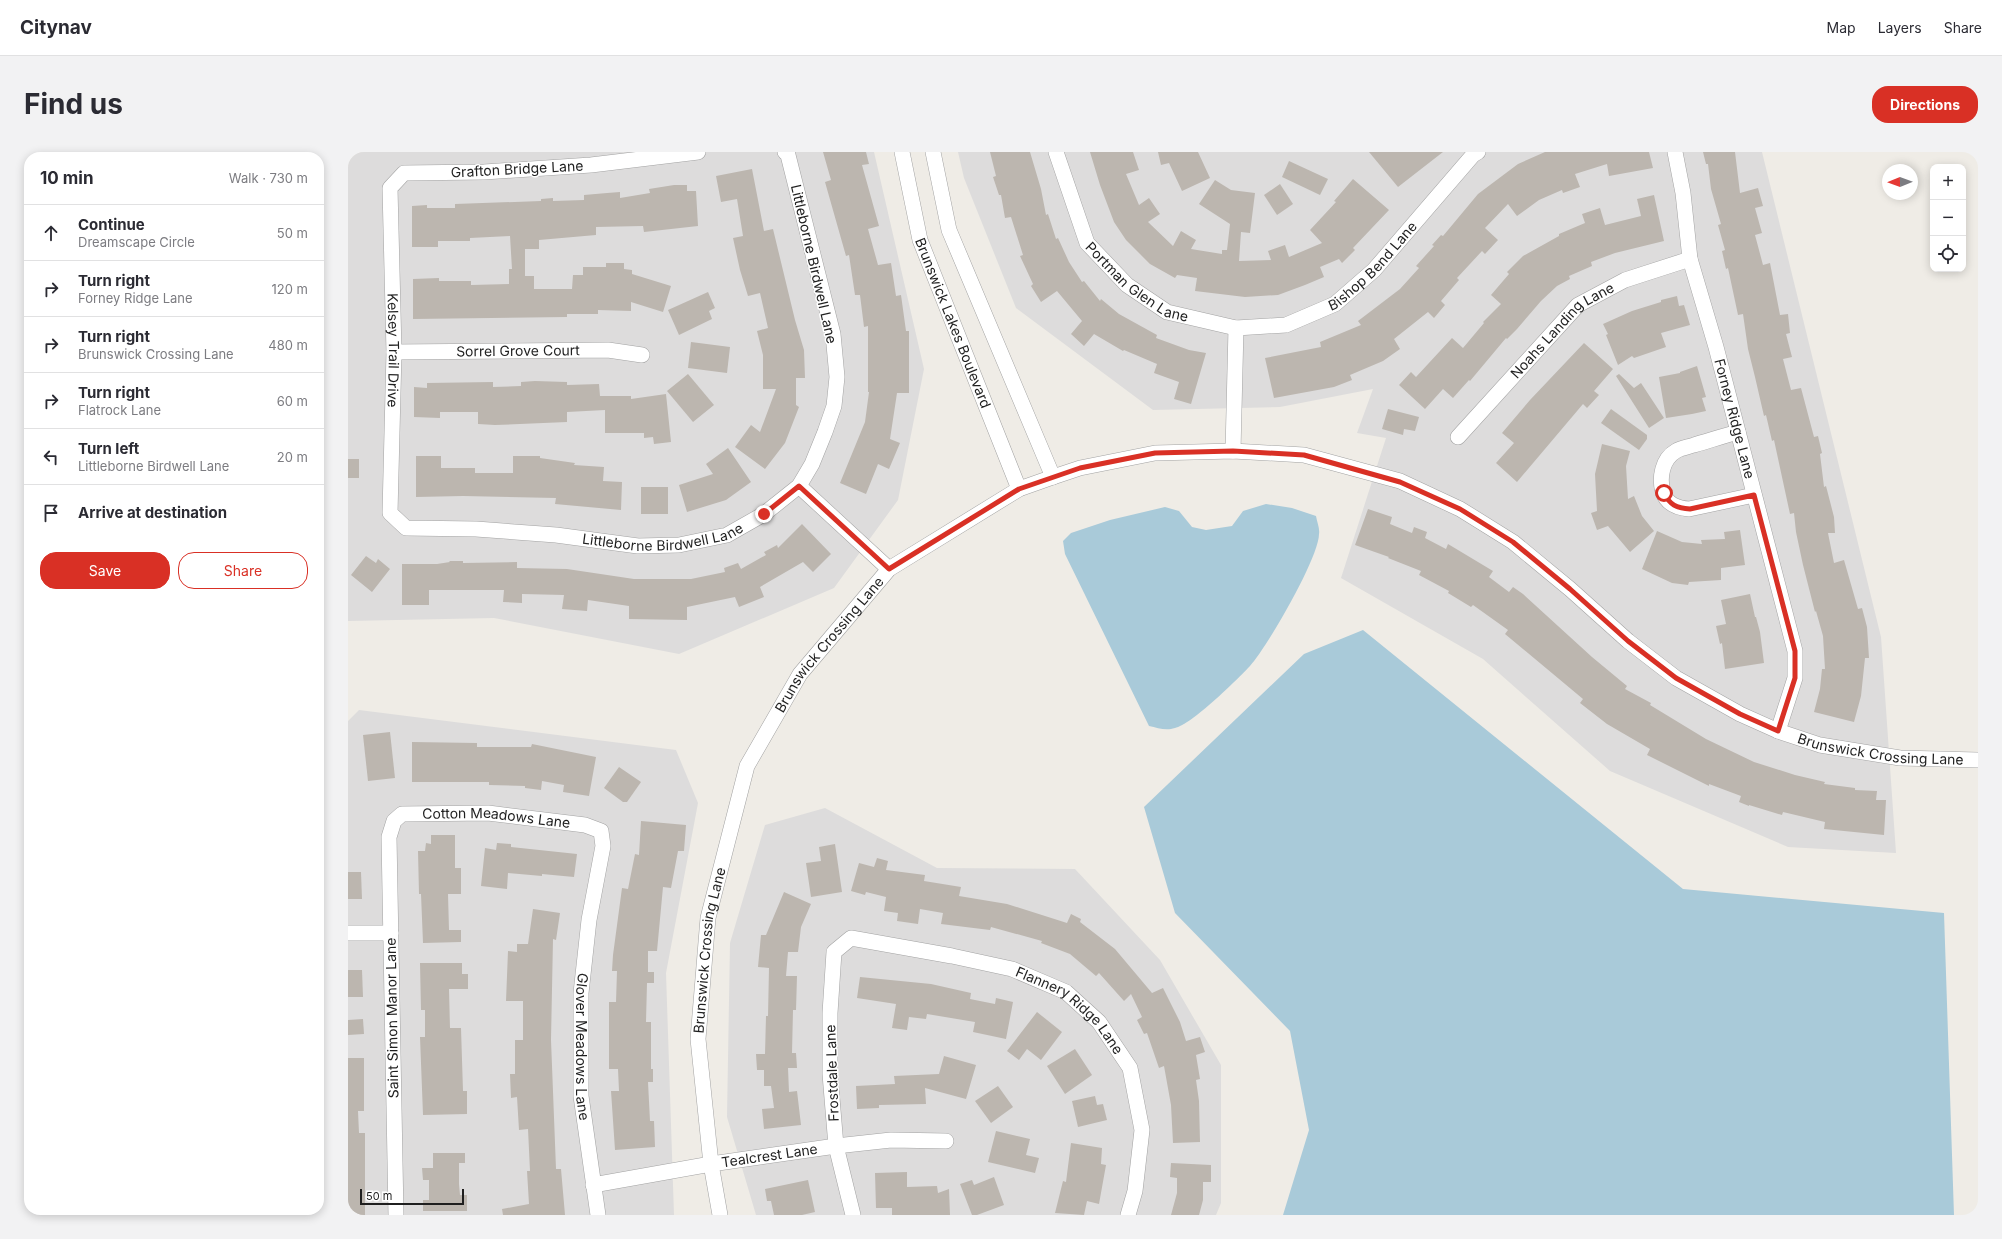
<!DOCTYPE html>
<meta charset="utf-8">
<style>
:root{--surface:#fff;--page:#f2f2f3;--text:#2b2b33;--muted:#7c7c81;--line:#e1e1e2;--accent:#d93025}
body{margin:0;font-family:Inter,sans-serif;background:var(--page);color:var(--text)}
.controls{position:absolute;right:12px;top:12px;display:grid;overflow:hidden;border-radius:8px;box-shadow:0 2px 10px #0003}
.controls button{width:36px;height:36px;display:grid;place-items:center;padding:0;border:0;border-bottom:1px solid var(--line);background:var(--surface);color:var(--text);font:20px sans-serif}
.compass{position:absolute;left:1534px;top:12px;width:36px;height:36px;border-radius:50%;background:var(--surface);box-shadow:0 2px 10px #0003;rotate:269deg}
.scale{position:absolute;left:12px;bottom:10px;width:104px;box-sizing:border-box;padding-left:4px;border:2px solid #1f1f1f;border-top:0;font-size:11px;line-height:14px;white-space:nowrap;color:#1f1f1f;-webkit-text-stroke:3px #fff;paint-order:stroke}
.stop{position:absolute;width:12px;height:12px;margin:-9px;border:3px solid #d93025;border-radius:50%;background:#fff}
.stop.end{background:#d93025;border-color:#fff;box-shadow:0 1px 4px #0008}
.list{margin:0;padding:0;list-style:none}
h2{display:flex;justify-content:space-between;align-items:center;height:52px;margin:0;padding:0 16px;font-size:17px}
h2 small{font-size:13px;font-weight:400;color:var(--muted)}
.list li{display:grid;grid-template-columns:26px 1fr auto;gap:12px;align-items:center;box-sizing:border-box;height:56px;padding:0 16px;border-top:1px solid var(--line)}
.list b{display:block;font-size:15px;white-space:nowrap}
.list p{margin:0;font-size:13px;white-space:nowrap;color:var(--muted)}
.list em{font-size:13px;font-style:normal;color:var(--muted)}
.actions{display:flex;gap:8px;padding:12px 16px}
.actions a{flex:1;padding:9px 0;border:1px solid var(--accent);border-radius:16px;text-align:center;font-size:14px;color:var(--accent)}
.actions .main{background:var(--accent);color:#fff}
.icon{flex:none;width:22px;height:22px;fill:none;stroke:currentColor;stroke-width:2;stroke-linecap:round;stroke-linejoin:round}
.map{position:relative;flex:none;width:1630px;height:1063px;overflow:hidden;border-radius:16px}
header{display:flex;align-items:center;gap:24px;box-sizing:border-box;height:56px;padding:0 20px;background:var(--surface);border-bottom:1px solid var(--line)}
header strong{font-size:19px}
nav{display:flex;gap:22px;margin-inline-start:auto;font-size:14px}
.intro{display:flex;align-items:center;justify-content:space-between;box-sizing:border-box;height:96px;padding:0 24px}
h1{margin:0;font-size:28px}
.button{padding:10px 18px;border-radius:16px;background:var(--accent);color:#fff;font-size:14px;font-weight:700}
main{display:flex;gap:24px;padding:0 24px}
aside{flex:1;background:var(--surface);border-radius:16px;box-shadow:0 2px 10px #0003}
.map>svg:first-child{display:block}
</style>
<header>
<strong>Citynav</strong>
<nav><a>Map</a><a>Layers</a><a>Share</a></nav>
</header>
<div class="intro"><h1>Find us</h1><a class="button">Directions</a></div>
<main>
<aside>
<h2>10 min<small>Walk · 730 m</small></h2>
<ul class="list">
<li><svg class="icon" aria-label="ahead" viewBox="0 0 24 24"><path d="M12 20V5M6 11l6-6 6 6"/></svg><div><b>Continue</b><p>Dreamscape Circle</p></div><em>50 m</em></li>
<li><svg class="icon" aria-label="right" viewBox="0 0 24 24"><path d="M7 20v-9h11M14 6l5 5-5 5"/></svg><div><b>Turn right</b><p>Forney Ridge Lane</p></div><em>120 m</em></li>
<li><svg class="icon" aria-label="right" viewBox="0 0 24 24"><path d="M7 20v-9h11M14 6l5 5-5 5"/></svg><div><b>Turn right</b><p>Brunswick Crossing Lane</p></div><em>480 m</em></li>
<li><svg class="icon" aria-label="right" viewBox="0 0 24 24"><path d="M7 20v-9h11M14 6l5 5-5 5"/></svg><div><b>Turn right</b><p>Flatrock Lane</p></div><em>60 m</em></li>
<li><svg class="icon" aria-label="left" viewBox="0 0 24 24"><path d="M17 20v-9H6M10 6l-5 5 5 5"/></svg><div><b>Turn left</b><p>Littleborne Birdwell Lane</p></div><em>20 m</em></li>
<li><svg class="icon" aria-label="arrive" viewBox="0 0 24 24"><path d="M6 21V4h12l-3 4 3 4H6"/></svg><div><b>Arrive at destination</b></div></li>
</ul>
<div class="actions"><a class="main">Save</a><a>Share</a></div>
</aside>
<div class="map">
<svg width="1630" height="1063" viewBox="0 0 1630 1063">
<rect width="100%" height="100%" fill="#efece6"/>
<g fill="#dddcdc">
<polygon points="0,0 526,0 576,217 550,348 486,436 331,502 146,466 0,469"/>
<polygon points="610,0 1414,0 1533,485 1548,701 1440,695 1262,619 1135,507 993,426 1038,286 1009,281 1025,237 932,255 805,258 668,156 616,26"/>
<polygon points="11,558 328,598 350,651 318,821 326,1063 0,1063 0,569"/>
<polygon points="477,656 589,716 727,717 812,808 873,913 873,1051 868,1063 408,1063 379,965 382,791 417,673"/>
</g>
<g fill="#a9cad9">
<path d="M918,352l26,4 24,8c1,6 4,13 3,18 0,24 -52,113 -69,132 -12,13 -59,59 -75,62 -9,3 -17,0 -26,-2l-84,-172 -2,-13 8,-8 39,-13 55,-13 14,4 13,16 14,3 26,-4 11,-15z"/>
<polygon points="1015,478 1335,737 1596,761 1606,1063 935,1063 961,978 942,879 827,761 796,655 956,502"/>
</g>
<g fill="#bcb6af">
<polygon points="475,0 518,0 521,12 514,13 531,74 520,77 530,113 543,111 548,144 553,143 558,179 561,179 561,241 549,241 542,287 552,291 541,317 530,312 518,342 492,331 517,270 521,240 520,240 520,174 516,175 512,143 507,143 501,103 498,104 477,30 483,28"/>
<polygon points="642,0 682,0 693,37 698,63 700,62 708,87 710,86 721,110 734,130 736,129 752,149 753,147 771,162 809,183 808,186 841,198 858,201 843,252 826,247 831,230 806,221 809,212 776,198 775,199 746,182 736,194 723,182 734,169 709,139 693,150 683,134 685,132 672,104 675,103 663,65 657,66 653,43 651,43 645,25 648,24"/>
<polygon points="742,0 785,0 791,18 778,22 791,53 801,46 812,62 800,70 825,94 833,79 848,88 843,97 874,102 874,98 879,98 882,72 851,52 867,28 883,38 907,41 902,81 893,80 891,109 923,108 920,99 937,93 941,105 974,91 962,78 988,50 986,49 1005,27 1041,58 1005,96 1007,98 994,111 991,107 972,115 976,125 957,133 930,143 897,145 847,139 849,126 829,123 827,126 802,112 778,88 766,70 752,33"/>
<polygon points="810,0 850,0 862,26 834,39 821,11 813,13"/>
<polygon points="1021,0 1095,0 1050,35"/>
<polygon points="1197,0 1301,0 1305,16 1261,24 1259,12 1227,22 1232,35 1215,41 1214,38 1191,48 1169,64 1160,52 1137,76 1150,88 1137,102 1134,99 1109,126 1111,128 1093,149 1097,153 1086,166 1080,160 1046,187 1052,197 1035,209 1002,223 1004,228 986,235 926,246 917,206 973,195 972,190 1013,173 1010,169 1052,137 1071,116 1068,114 1086,94 1084,93 1093,83 1095,84 1130,42 1170,12"/>
<polygon points="1355,0 1387,0 1392,41 1410,36 1415,54 1407,56 1414,81 1407,83 1415,113 1422,111 1432,163 1440,162 1442,181 1438,182 1444,205 1435,207 1443,238 1453,236 1466,285 1470,284 1474,301 1472,302 1476,335 1478,334 1486,365 1487,381 1480,381 1486,411 1496,408 1510,457 1514,456 1519,475 1521,506 1517,506 1513,544 1506,570 1466,560 1472,537 1474,517 1477,517 1475,484 1468,459 1467,460 1455,413 1448,380 1446,361 1442,362 1426,288 1424,289 1418,263 1416,264 1407,225 1400,197 1395,162 1390,163 1380,116 1378,117 1374,99 1377,98 1370,73 1373,72 1363,37 1360,12 1358,12"/>
<polygon points="941,9 980,27 972,43 934,25"/>
<polygon points="404,17 416,79 425,77 447,168 456,198 457,226 448,226 448,253 451,255 437,291 417,317 387,295 403,273 412,280 428,237 415,237 415,203 409,179 420,176 412,141 400,144 392,118 385,86 395,84 389,47 373,50 368,24"/>
<polygon points="932,32 945,52 929,63 916,43"/>
<polygon points="326,33 339,33 339,39 348,39 350,74 296,80 295,74 248,75 248,83 191,88 191,97 177,97 177,124 186,124 186,137 224,137 225,123 235,123 235,115 258,115 258,111 276,111 276,117 284,118 284,122 323,134 315,160 283,150 283,159 250,158 250,162 219,162 219,165 65,167 65,127 91,126 91,129 123,129 123,133 161,132 161,117 164,117 162,84 122,86 122,89 90,89 90,95 64,95 64,54 79,53 79,56 107,56 107,52 193,49 193,47 205,46 205,49 236,48 236,43 259,41 272,40 272,46 302,41 301,37"/>
<polygon points="1306,43 1316,89 1267,101 1243,110 1244,114 1221,124 1222,127 1209,134 1193,149 1169,177 1159,187 1158,186 1122,229 1121,228 1105,246 1095,237 1077,257 1051,233 1063,220 1068,225 1104,186 1115,196 1136,171 1135,170 1153,152 1143,143 1161,122 1159,120 1175,104 1211,84 1211,82 1237,71 1234,62 1252,56 1257,73 1293,64 1289,47"/>
<polygon points="360,140 367,156 361,159 364,167 331,183 320,158"/>
<polygon points="1329,144 1331,154 1336,153 1342,173 1313,181 1318,195 1286,206 1284,204 1270,213 1258,183 1260,182 1255,172 1284,159 1313,150 1313,148"/>
<polygon points="343,190 382,195 379,221 340,216"/>
<polygon points="1236,191 1265,217 1246,239 1251,243 1239,256 1235,252 1169,330 1148,311 1166,291 1154,281 1182,248"/>
<polygon points="1349,214 1358,245 1354,246 1358,259 1344,262 1318,266 1311,225 1332,221 1332,220"/>
<polygon points="340,222 366,253 345,270 319,239"/>
<polygon points="1271,222 1286,236 1293,231 1316,266 1301,276 1268,224"/>
<polygon points="145,230 145,235 173,234 173,230 187,229 219,230 219,233 251,232 252,244 283,244 283,247 318,242 323,290 306,292 305,285 296,286 296,281 257,281 257,258 219,260 219,270 147,273 130,272 130,260 92,260 92,266 66,265 66,235 79,236 79,231"/>
<polygon points="1040,257 1071,265 1067,279 1056,277 1055,283 1034,277"/>
<polygon points="1263,257 1299,283 1299,287 1291,298 1253,271"/>
<polygon points="1254,292 1282,299 1278,314 1280,347 1286,344 1294,364 1306,379 1282,400 1260,374 1249,378 1243,361 1249,359 1247,322"/>
<polygon points="380,296 403,330 378,348 339,360 331,333 365,322 358,312"/>
<polygon points="68,304 93,304 93,316 127,316 127,321 165,321 165,304 192,304 192,306 227,311 226,313 256,315 255,329 274,330 273,358 207,352 208,346 115,344 68,345"/>
<rect x="0" y="307" width="11" height="19"/>
<rect x="293" y="335" width="27" height="27"/>
<polygon points="1020,357 1044,365 1042,372 1064,381 1066,375 1079,380 1077,386 1098,397 1100,392 1145,419 1141,425 1161,440 1165,435 1175,442 1244,505 1279,534 1277,537 1303,551 1302,553 1358,587 1406,610 1447,623 1477,630 1476,632 1507,636 1507,638 1529,639 1528,648 1538,648 1536,683 1476,677 1477,670 1435,660 1434,663 1401,653 1401,654 1391,650 1393,644 1361,632 1361,634 1299,603 1302,597 1259,572 1232,551 1235,547 1157,482 1160,478 1125,453 1123,455 1100,441 1101,439 1071,423 1073,419 1040,406 1041,405 1007,393"/>
<polygon points="454,372 483,402 465,420 455,410 412,435 416,445 391,455 387,445 339,455 339,468 281,467 281,454 240,448 239,459 214,457 216,443 174,442 174,451 155,450 156,438 81,438 81,453 54,453 54,412 89,412 102,410 101,409 115,409 115,411 169,410 169,416 219,417 286,427 343,427 377,420 376,416 390,411 393,417 418,403 416,400 429,393 430,396"/>
<polygon points="1392,378 1397,413 1373,416 1373,428 1341,430 1340,433 1324,431 1294,417 1309,379 1334,390 1354,392 1353,388 1377,387 1376,380"/>
<polygon points="18,404 28,411 30,407 42,417 24,440 3,423"/>
<polygon points="1402,442 1407,465 1408,465 1412,480 1416,511 1377,517 1374,491 1372,492 1368,474 1378,472 1373,448"/>
<polygon points="42,580 47,626 20,629 15,583"/>
<polygon points="64,590 129,591 129,595 183,595 184,592 248,605 241,644 215,640 216,633 194,629 193,638 177,636 177,634 141,633 141,630 64,630"/>
<polygon points="271,615 293,630 279,650 275,650 256,636"/>
<polygon points="293,669 338,673 336,699 330,699 323,736 315,735 309,799 300,799 300,820 306,820 306,831 299,831 298,870 303,870 303,917 305,917 305,930 300,930 302,969 306,969 307,995 267,998 263,939 271,939 270,917 261,917 261,850 268,850 269,819 264,819 265,803 274,736 280,737 287,702 291,703"/>
<polygon points="83,683 107,683 107,716 113,716 113,742 100,742 101,778 113,778 113,790 75,791 73,742 71,742 70,699 77,699 78,691 83,692"/>
<polygon points="149,691 163,692 163,695 229,702 226,725 194,722 194,724 160,721 159,737 133,734 137,696 148,698"/>
<polygon points="487,692 494,740 463,745 458,711 473,709 471,695"/>
<polygon points="529,706 540,709 538,718 577,723 576,729 613,735 611,744 659,752 719,771 723,762 733,767 732,770 767,797 804,841 815,836 832,870 838,889 852,885 857,900 848,903 852,927 848,928 851,949 852,990 825,991 823,953 816,914 811,916 799,881 796,882 789,868 794,865 783,842 776,849 751,821 748,824 722,802 693,791 694,789 643,775 642,778 593,772 595,761 572,757 570,772 549,769 550,761 536,759 538,745 518,740 517,743 503,739 511,711 526,715"/>
<polygon points="0,720 13,720 14,747 0,747"/>
<polygon points="436,740 463,752 453,775 450,800 440,800 438,824 449,824 448,858 445,858 444,901 448,901 449,916 440,916 441,940 449,939 453,973 416,977 414,957 426,956 423,934 416,934 416,918 409,918 408,902 417,902 418,864 420,864 421,816 410,815 413,783 418,783"/>
<polygon points="185,757 212,761 208,788 205,787 203,888 208,1017 213,1017 217,1063 155,1063 154,1057 181,1052 179,1019 182,1019 180,977 171,978 169,945 163,946 162,922 167,922 167,888 175,888 175,849 158,849 160,799 169,800 169,792 180,792"/>
<polygon points="72,811 114,811 114,822 120,822 120,837 101,837 102,876 113,876 115,939 119,939 119,962 75,963 72,885 77,885 77,858 73,858"/>
<polygon points="0,818 14,818 15,845 0,845"/>
<polygon points="512,825 583,832 623,841 622,847 647,852 648,846 665,850 658,887 625,880 627,870 579,862 578,867 561,865 559,878 544,876 548,852 509,846"/>
<polygon points="689,860 714,880 693,908 679,897 671,908 659,899"/>
<polygon points="15,867 16,882 0,883 0,868"/>
<polygon points="727,897 744,923 717,942 699,914"/>
<polygon points="596,904 628,913 618,947 577,936 578,952 531,953 531,956 509,957 508,934 547,932 546,924 591,922"/>
<polygon points="0,906 16,906 16,959 10,959 11,981 17,981 17,1063 0,1063"/>
<polygon points="650,934 665,955 643,971 627,949"/>
<polygon points="747,944 749,953 755,952 759,968 730,975 724,949"/>
<polygon points="648,979 682,987 678,1003 691,1006 687,1021 640,1010"/>
<polygon points="723,991 754,996 753,1012 758,1013 751,1052 739,1049 736,1063 707,1061 715,1029 718,1030"/>
<polygon points="85,1001 117,1001 117,1011 111,1011 111,1032 112,1043 119,1043 119,1059 75,1059 75,1048 81,1048 81,1028 75,1028 74,1016 85,1016"/>
<polygon points="823,1011 863,1013 863,1030 855,1030 855,1048 851,1063 823,1063 829,1041 829,1026 822,1025"/>
<polygon points="559,1020 559,1035 589,1034 590,1041 601,1037 602,1063 544,1063 544,1056 528,1056 527,1021"/>
<polygon points="646,1025 656,1053 629,1063 624,1063 612,1032 624,1028 626,1033"/>
<polygon points="460,1028 467,1060 454,1063 426,1063 423,1049 419,1049 417,1037"/>
</g>
<g fill="none" stroke-linecap="round" stroke-linejoin="round">
<defs>
<g id="minor">
<path id="s1" d="M350,0l-107,13 -107,7 -80,1 -14,15 4,164 -4,161 16,15 70,1 80,6 82,11 41,-1 48,-10 37,-21 35,-28 13,-22 13,-32 9,-26 3,-29 -4,-43 -45,-179 -3,-3"/>
<path id="s2" d="M554,0l18,88 99,249"/>
<polyline points="585,0 601,78 705,325"/>
<path id="s3" d="M708,0l31,91 40,42 40,27 69,16 50,-3 49,-21 39,-34 99,-115 5,-3"/>
<path id="s4" d="M1327,0l8,41 7,66 26,88 79,304v27l-17,53"/>
<path id="s5" d="M46,200l214,-2 34,5"/>
<path d="M1390,280c-15,4 -30,9 -44,13 -6,2 -13,3 -18,6 -14,8 -17,27 -13,41 4,13 15,16 26,17l65,-14"/>
<path id="s6" d="M1110,285l120,-132 47,-25 65,-21"/>
<polyline points="885,299 888,176"/>
<polyline points="451,334 541,417"/>
<polyline points="0,781 43,781"/>
<path id="s7" d="M245,1033l118,-21 125,-18 55,-6 55,1"/>
<path id="s8" d="M48,1063l-7,-378 5,-16 8,-7 86,-1 97,12 16,6 2,15 -14,74 -8,73v103l17,119"/>
<path id="s9" d="M372,1063l-9,-51 -13,-125 10,-121 39,-152 53,-92 89,-105 130,-80 34,-12 27,-9 75,-15 78,-2 71,4 96,26 60,28 53,33 57,47 58,52 48,37 64,36 38,17 42,14 80,13 78,2"/>
<path id="s10" d="M505,1063l-17,-69 -6,-72v-61l4,-61 17,-14 101,18 60,13 54,23 33,30 31,46 12,62 -7,61 -7,24"/>
</g>
</defs>
<use href="#minor" stroke="#a3a3a3" stroke-width="16"/>
<use href="#minor" stroke="#fff" stroke-width="15"/>
</g>
<g fill="none" stroke-linecap="round" stroke-linejoin="round">
<path stroke="#d93025" stroke-width="5" d="M416,362l35,-28 90,83 130,-80 61,-21 75,-15 78,-2 71,4 96,27 60,27 53,33 57,47 58,52 48,37 64,36 38,17 17,-53v-27l-41,-156 -64,14c-14,-1 -20,-4 -26,-16"/>
</g>
<g text-anchor="middle" stroke-width="3" stroke-linejoin="round" paint-order="stroke">
<g font-size="14" fill="#1f1f1f" stroke="#fff">
<text transform="translate(169 17) rotate(-3)" y="5">Grafton Bridge Lane</text>
<text transform="translate(466 112) rotate(77)" y="5">Littleborne Birdwell Lane</text>
<text dy="5" stroke="none"><textPath href="#s3" startOffset="430">Bishop Bend Lane</textPath></text>
<text dy="5" stroke="none"><textPath href="#s3" startOffset="161">Portman Glen Lane</textPath></text>
<text dy="5" stroke="none"><textPath href="#s2" startOffset="179">Brunswick Lakes Boulevard</textPath></text>
<text dy="5" stroke="none"><textPath href="#s6" startOffset="150">Noahs Landing Lane</textPath></text>
<text dy="5" stroke="none"><textPath href="#s1" startOffset="478">Kelsey Trail Drive</textPath></text>
<text dy="5" stroke="none"><textPath href="#s5" startOffset="124">Sorrel Grove Court</textPath></text>
<text dy="5" stroke="none"><textPath href="#s4" startOffset="274">Forney Ridge Lane</textPath></text>
<text dy="5" stroke="none"><textPath href="#s1" startOffset="921">Littleborne Birdwell Lane</textPath></text>
<text dy="5" stroke="none"><textPath href="#s9" startOffset="603">Brunswick Crossing Lane</textPath></text>
<text dy="5" stroke="none"><textPath href="#s9" startOffset="1803">Brunswick Crossing Lane</textPath></text>
<text dy="5" stroke="none"><textPath href="#s8" startOffset="500">Cotton Meadows Lane</textPath></text>
<text dy="5" stroke="none"><textPath href="#s9" startOffset="267">Brunswick Crossing Lane</textPath></text>
<text dy="5" stroke="none"><textPath href="#s10" startOffset="524">Flannery Ridge Lane</textPath></text>
<text transform="translate(44 866) rotate(-91)" y="5">Saint Simon Manor Lane</text>
<text dy="5" stroke="none"><textPath href="#s8" startOffset="824">Glover Meadows Lane</textPath></text>
<text transform="translate(484 921) rotate(-92)" y="5">Frostdale Lane</text>
<text dy="5" stroke="none"><textPath href="#s7" startOffset="179">Tealcrest Lane</textPath></text>
</g>
</g>
</svg>
<div class="controls">
<button>+</button>
<button>−</button>
<button><svg class="icon" aria-label="locate" viewBox="0 0 24 24"><circle cx="12" cy="12" r="6"/><path d="M12 2v4M12 18v4M2 12h4M18 12h4"/></svg></button>
</div>
<svg class="compass" viewBox="-18 -18 36 36"><path d="M0-13l5 13h-10z" fill="#e53935"/><path d="M0 13l5-13h-10z" fill="#7c7c81"/></svg>
<div class="scale">50 m</div>
<div class="stop" style="left:1316px;top:341px"></div>
<div class="stop end" style="left:416px;top:362px"></div>
</div>
</main>
